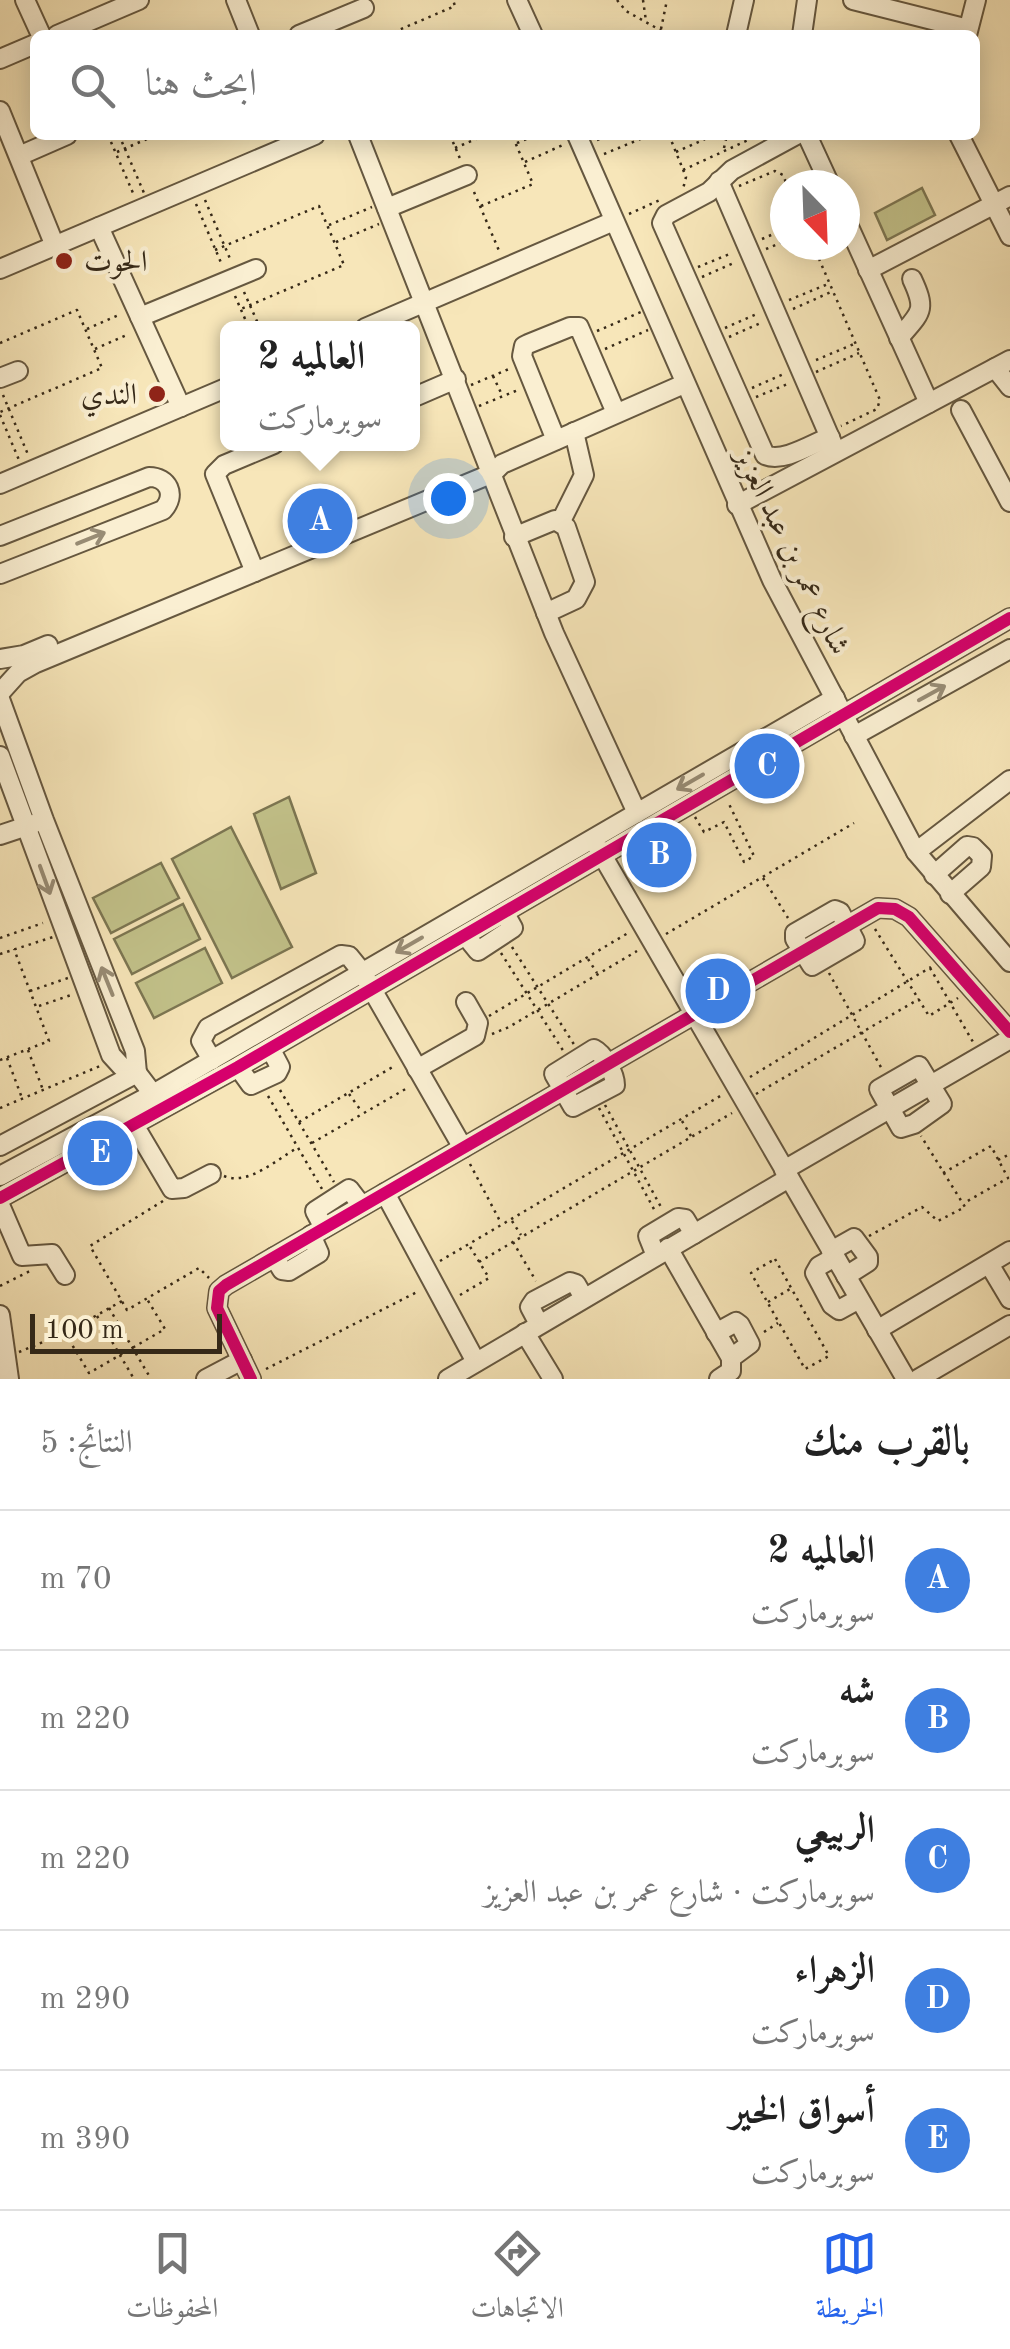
<!DOCTYPE html>
<html lang="ar">
<meta charset="utf-8">
<style>
:root{--surface:#fff;--page:#f6f6f6;--text:#222;--muted:#767676;--line:#e0e0e0;--accent:#2563eb}
body{margin:0;font-family:"Old Standard TT",Amiri,serif;background:var(--page);color:var(--text);direction:rtl}
.compass{position:absolute;left:770px;top:170px;width:90px;height:90px;border-radius:50%;background:var(--surface);box-shadow:0 5px 25px #0003;rotate:157deg}
.scale{position:absolute;left:30px;bottom:25px;width:192px;box-sizing:border-box;padding-left:10px;border:5px solid #362918;border-top:0;font-size:28px;line-height:35px;white-space:nowrap;color:#362918;-webkit-text-stroke:8px #faefd2;paint-order:stroke}
.you{position:absolute;left:448px;top:498px;width:35px;height:35px;margin:-25px;border:8px solid #fff;border-radius:50%;background:#1a73e8;box-shadow:0 0 0 15px #1a73e833}
.badge{display:grid;place-items:center;width:65px;height:65px;border-radius:50%;background:var(--accent);color:#fff;font-size:32px;font-weight:700}
.pin{position:absolute;translate:-50% -50%;border:5px solid #fff;box-shadow:0 2px 10px #0006}
.popup{position:absolute;left:220px;top:321px;width:200px;height:130px;box-sizing:border-box;display:grid;place-content:center;border-radius:15px;background:var(--surface);filter:drop-shadow(0 2px 8px #0005);font-size:32px;white-space:nowrap;color:var(--muted)}
.popup b{font-size:38px;color:var(--text)}
.popup::after{content:'';position:absolute;left:50%;top:100%;margin-left:-20px;border:20px solid transparent;border-top-color:var(--surface)}
.list{margin:0;padding:0;list-style:none}
h2{display:flex;justify-content:space-between;align-items:center;height:130px;margin:0;padding:0 40px;font-size:42px}
h2 small{font-size:32px;font-weight:400;color:var(--muted)}
.list li{display:grid;grid-template-columns:65px 1fr auto;gap:30px;align-items:center;box-sizing:border-box;height:140px;padding:0 40px;border-top:2px solid var(--line)}
.list b{display:block;font-size:38px;white-space:nowrap}
.list p{margin:0;font-size:32px;white-space:nowrap;color:var(--muted)}
.list em{font-size:32px;font-style:normal;color:var(--muted)}
.icon{flex:none;width:55px;height:55px;fill:none;stroke:currentColor;stroke-width:2;stroke-linecap:round;stroke-linejoin:round}
.map{position:relative;flex:none;width:1010px;height:1379px;overflow:hidden;direction:ltr}
.search{position:absolute;background:var(--surface);box-shadow:0 5px 25px #0003;left:30px;right:30px;top:30px;height:110px;display:flex;align-items:center;gap:25px;box-sizing:border-box;padding:0 35px;border-radius:15px;color:var(--muted);font-size:38px}
.sheet{height:830px;background:var(--surface)}
nav{display:flex;justify-content:space-around;align-items:center;box-sizing:border-box;height:140px;border-top:2px solid var(--line);background:var(--surface);font-size:28px;color:var(--muted)}
nav a{display:grid;justify-items:center;gap:5px}
nav .on{color:var(--accent)}
.map>svg:first-child{display:block}
</style>
<div class="map">
<svg width="1010" height="1379" viewBox="0 0 1010 1379">
<rect width="100%" height="100%" fill="#f7e6b9"/>
<filter id="stains"><feTurbulence type="fractalNoise" baseFrequency=".002" numOctaves="4"/><feColorMatrix values="0 0 0 0 .2 0 0 0 0 .09 0 0 0 0 .02 0 0 0 .5 -.17"/></filter>
<radialGradient id="worn" r=".72"><stop offset=".6" stop-color="#630" stop-opacity="0"/><stop offset="1" stop-color="#630" stop-opacity=".3"/></radialGradient>
<g fill="#c3c38b" stroke="#7c7652" stroke-width="2.5">
<polygon points="922,188 935,215 887,240 875,213"/>
<polygon points="289,797 316,873 281,889 254,814"/>
<polygon points="231,827 292,947 232,978 172,859"/>
<polygon points="161,863 179,898 111,933 93,898"/>
<polygon points="183,904 200,939 132,974 114,939"/>
<polygon points="205,948 222,983 154,1018 136,983"/>
</g>
<g fill="none" stroke-linecap="round" stroke-linejoin="round">
<defs>
<g id="minor">
<polyline points="25,0 41,35"/>
<polyline points="236,0 250,35"/>
<polyline points="517,0 533,35"/>
<polyline points="853,0 968,29"/>
<polyline points="57,35 139,0"/>
<polyline points="299,35 364,8"/>
<polyline points="736,35 744,0"/>
<polyline points="802,35 807,0"/>
<polyline points="967,35 976,0"/>
<polyline points="0,59 35,44"/>
<polyline points="0,111 55,246"/>
<polyline points="358,135 554,633 637,813"/>
<polyline points="577,135 772,580 916,852 1010,962"/>
<path d="M796,135l-64,35 -23,22 -43,23 -4,8 103,232c18,8 47,-11 65,-18"/>
<polyline points="807,135 830,185"/>
<polyline points="959,135 1010,236"/>
<polyline points="19,156 67,135"/>
<polyline points="719,181 834,447"/>
<polyline points="387,208 467,175"/>
<polyline points="845,218 929,403"/>
<polyline points="99,227 181,407"/>
<polyline points="0,269 315,135"/>
<polyline points="868,270 1010,196"/>
<polyline points="140,317 256,269"/>
<polyline points="365,328 614,221"/>
<path d="M899,338c22,-26 28,-27 13,-59"/>
<polyline points="995,368 1010,387"/>
<polyline points="0,378 18,371"/>
<polyline points="412,398 456,379"/>
<polyline points="961,410 1010,502"/>
<polyline points="556,440 522,356 524,346 528,344 570,327 579,327 616,413"/>
<polyline points="0,484 228,387"/>
<polyline points="737,505 1010,360"/>
<polyline points="561,521 584,475 574,432"/>
<path d="M0,536l149,-59c19,0 28,18 14,33l-163,64"/>
<polyline points="514,537 555,520 566,527 585,582 576,599 546,613"/>
<polyline points="255,572 215,474 224,465 274,444"/>
<polyline points="0,659 24,655 48,645"/>
<polyline points="0,693 18,673 36,663 493,473 502,464 684,384"/>
<polyline points="0,699 44,820 135,1051 137,1073"/>
<polyline points="854,736 1010,649"/>
<polyline points="0,756 111,1055 122,1067 137,1073 153,1094"/>
<polyline points="0,835 33,824"/>
<polyline points="598,848 906,1379"/>
<polyline points="916,852 1010,780"/>
<polyline points="934,875 967,846 973,847 982,856 981,867 950,894"/>
<polygon points="835,910 840,912 855,941 812,966 795,939 795,933"/>
<polyline points="465,935 478,951 513,928 504,912"/>
<path d="M594,1049c10,5 21,25 21,36l-42,22 -19,-33z"/>
<polyline points="212,1060 201,1041 208,1028 341,955 349,956 362,972 463,1148"/>
<polygon points="919,1066 942,1104 914,1124 901,1128 879,1089"/>
<polyline points="238,1067 251,1085 277,1073 280,1067 270,1048"/>
<polyline points="417,1069 475,1036 478,1023 466,1002"/>
<polyline points="130,1118 172,1189 184,1188 211,1174"/>
<polyline points="0,1146 137,1073"/>
<polyline points="784,1170 1010,1039"/>
<polyline points="0,1176 153,1094 835,698"/>
<polyline points="385,1193 476,1362"/>
<polyline points="0,1198 238,1067 1010,618"/>
<polyline points="0,1205 22,1256 52,1254 65,1275"/>
<polyline points="324,1228 315,1211 349,1189 362,1206"/>
<polyline points="668,1248 731,1358 731,1371 719,1379"/>
<polyline points="831,1251 854,1238 868,1257 868,1262 846,1276"/>
<polyline points="656,1256 648,1236 678,1218 685,1219 694,1234"/>
<polyline points="274,1257 282,1270 289,1271 319,1253 311,1235"/>
<polyline points="835,1257 819,1266 815,1273 832,1305 839,1310 859,1299"/>
<polyline points="989,1264 1010,1299"/>
<polyline points="0,1315 9,1379"/>
<polyline points="539,1324 530,1307 534,1301 570,1282 576,1284 584,1298"/>
<polyline points="877,1330 1010,1251"/>
<polyline points="525,1333 553,1379"/>
<polyline points="716,1333 736,1322 740,1325 750,1344 731,1358"/>
<polyline points="206,1379 242,1360"/>
<polyline points="251,1379 217,1308 219,1291 226,1285 878,908 895,909 909,917 1010,1032"/>
<polyline points="448,1379 789,1178"/>
<polyline points="918,1379 1010,1325"/>
</g>
</defs>
<use href="#minor" stroke="#665840" stroke-width="22"/>
<g stroke="#362918" stroke-width="2.5" stroke-dasharray="2.5 5" stroke-linecap="butt">
<polyline points="617,0 626,11 669,35"/>
<polyline points="643,0 646,21"/>
<polyline points="661,29 667,0"/>
<polyline points="387,35 455,6 453,0"/>
<polyline points="108,135 133,193"/>
<polyline points="119,135 144,193"/>
<polyline points="450,135 461,161"/>
<polyline points="669,135 686,177 683,189"/>
<polyline points="597,140 610,135"/>
<polyline points="517,143 536,135"/>
<polyline points="455,148 485,135"/>
<polyline points="724,148 727,135"/>
<polyline points="117,152 156,135"/>
<polyline points="676,152 714,135"/>
<polyline points="604,154 650,135"/>
<polyline points="525,162 563,145"/>
<polyline points="683,170 759,135"/>
<polyline points="739,186 775,171 783,175 787,185"/>
<polyline points="474,192 500,253"/>
<polyline points="205,200 231,261"/>
<polyline points="196,204 222,265"/>
<polyline points="481,206 533,184 512,135"/>
<polyline points="629,214 662,199"/>
<polyline points="329,225 372,207"/>
<polyline points="762,239 785,229"/>
<polyline points="336,242 379,224"/>
<polyline points="813,245 880,400 877,409 841,426"/>
<polyline points="766,249 785,241"/>
<polyline points="215,250 319,206 344,265 241,309"/>
<polyline points="698,267 732,253"/>
<polyline points="702,277 736,262"/>
<polyline points="244,292 260,328"/>
<polyline points="235,296 249,328"/>
<polyline points="789,300 828,284"/>
<polyline points="793,309 831,292"/>
<polyline points="725,328 759,313"/>
<polyline points="87,329 121,314"/>
<polyline points="597,331 641,312"/>
<polyline points="729,337 763,322"/>
<polyline points="0,343 77,310 102,368 0,412"/>
<polyline points="95,349 129,334"/>
<polyline points="605,349 648,330"/>
<polyline points="816,360 854,344"/>
<polyline points="816,372 859,353"/>
<polyline points="493,376 502,395"/>
<polyline points="471,385 509,369"/>
<polyline points="752,388 786,373"/>
<polyline points="3,395 29,457"/>
<polyline points="756,397 790,383"/>
<polyline points="479,406 518,390"/>
<polyline points="0,415 19,460"/>
<polyline points="695,817 704,832 724,822 744,862 754,856 728,802"/>
<polyline points="763,878 788,918"/>
<polyline points="875,929 929,1016 958,998"/>
<polyline points="666,934 854,823"/>
<polyline points="0,938 43,923"/>
<polyline points="512,947 575,1046"/>
<polyline points="501,953 564,1052"/>
<polyline points="0,954 53,937"/>
<polyline points="588,959 597,973"/>
<polyline points="930,968 973,1042"/>
<polyline points="829,973 883,1071"/>
<polyline points="30,991 68,978"/>
<polyline points="39,1006 74,994"/>
<polyline points="489,1016 628,933"/>
<polyline points="492,1034 509,1027 637,951"/>
<polyline points="28,1050 43,1090"/>
<polyline points="7,1058 22,1098"/>
<polyline points="0,1060 49,1041 14,949"/>
<polyline points="750,1077 931,967"/>
<polyline points="280,1090 334,1182"/>
<polyline points="349,1094 362,1112"/>
<polyline points="756,1094 919,999"/>
<polyline points="268,1096 322,1189"/>
<polyline points="605,1105 661,1207"/>
<polyline points="0,1108 100,1066"/>
<polyline points="599,1108 655,1211"/>
<polyline points="682,1121 691,1136"/>
<polyline points="299,1122 396,1065"/>
<polyline points="312,1143 409,1087"/>
<polyline points="998,1160 1010,1154"/>
<polyline points="470,1164 501,1223"/>
<polyline points="943,1173 991,1146 1008,1178 964,1203"/>
<path d="M224,1176c24,10 52,-16 73,-28"/>
<polyline points="163,1201 90,1246 127,1310 199,1268 209,1278"/>
<polyline points="512,1221 521,1235"/>
<polyline points="869,1236 922,1207 938,1221 965,1207 921,1136"/>
<polyline points="513,1242 536,1281"/>
<polygon points="775,1259 829,1356 805,1369 751,1273"/>
<polyline points="440,1261 722,1095"/>
<polyline points="479,1262 732,1113"/>
<polyline points="0,1286 30,1271"/>
<polyline points="460,1295 489,1278 469,1245"/>
<polyline points="768,1302 790,1289"/>
<polyline points="109,1308 151,1379"/>
<polyline points="97,1316 134,1379"/>
<polyline points="764,1332 778,1323"/>
<polyline points="65,1333 89,1373 165,1329 147,1299"/>
<polyline points="19,1352 65,1333 122,1301"/>
<polyline points="266,1369 419,1291"/>
</g>
<use href="#minor" stroke="#faefd2" stroke-width="18"/>
<defs>
<g id="cycleway">
<polyline points="0,1198 238,1067 1010,618"/>
<polyline points="251,1379 217,1308 219,1291 226,1285 878,908 895,909 909,917 1010,1032"/>
</g>
</defs>
<use href="#cycleway" stroke="#faefd2" stroke-width="19"/>
<use href="#cycleway" stroke="#d6006c" stroke-width="12"/>
</g>
<defs><path id="oneway-shaft" d="M-6 0H5M1.5-3L5.5 0L1.5 3" fill="none" stroke-width="1.6" stroke-linecap="round" stroke-linejoin="round" transform="scale(2.5)"/></defs>
<g stroke="#988c75">
<use href="#oneway-shaft" transform="translate(91 538) rotate(-22)"/>
<use href="#oneway-shaft" transform="translate(932 693) rotate(-29)"/>
<use href="#oneway-shaft" transform="translate(690 782) rotate(150)"/>
<use href="#oneway-shaft" transform="translate(45 880) rotate(70)"/>
<use href="#oneway-shaft" transform="translate(409 945) rotate(150)"/>
<use href="#oneway-shaft" transform="translate(107 981) rotate(-112)"/>
</g>
<g fill="#8f2418" stroke="#faefd2" stroke-width="4">
<circle cx="64" cy="261" r="10"/>
<circle cx="157" cy="394" r="10"/>
</g>
<g text-anchor="middle" stroke-width="8" stroke-linejoin="round" paint-order="stroke">
<g font-size="30" fill="#362918" stroke="#faefd2" text-anchor="start">
<text x="84" y="271">الحوت</text>
<text x="137" y="404" text-anchor="end">الندي</text>
</g>
<g font-size="30" fill="#362918" stroke="#faefd2">
<text transform="translate(793 551) rotate(64)" y="10">شارع عمر بن عبد العزيز</text>
</g>
</g>
<rect width="100%" height="100%" filter="url(#stains)"/>
<rect width="100%" height="100%" fill="url(#worn)"/>
</svg>
<svg class="compass" viewBox="-18 -18 36 36"><path d="M0-13l5 13h-10z" fill="#e53935"/><path d="M0 13l5-13h-10z" fill="#767676"/></svg>
<div class="scale">100 m</div>
<div class="you"></div>
<div class="pin badge" style="left:320px;top:521px;background:#3f7fe0">A</div>
<div class="popup"><b>العالميه 2</b>سوبرماركت</div>
<div class="pin badge" style="left:659px;top:855px;background:#3f7fe0">B</div>
<div class="pin badge" style="left:767px;top:766px;background:#3f7fe0">C</div>
<div class="pin badge" style="left:718px;top:991px;background:#3f7fe0">D</div>
<div class="pin badge" style="left:100px;top:1153px;background:#3f7fe0">E</div>
<div class="search"><svg class="icon" aria-label="search" viewBox="0 0 24 24"><circle cx="10" cy="10" r="6"/><path d="M15 15l6 6"/></svg>ابحث هنا</div>
</div>
<section class="sheet">
<h2>بالقرب منك<small>النتائج: 5</small></h2>
<ul class="list">
<li><span class="badge" style="background:#3f7fe0">A</span><div><b>العالميه 2</b><p>سوبرماركت</p></div><em>70 m</em></li>
<li><span class="badge" style="background:#3f7fe0">B</span><div><b>شه</b><p>سوبرماركت</p></div><em>220 m</em></li>
<li><span class="badge" style="background:#3f7fe0">C</span><div><b>الربيعي</b><p>سوبرماركت · شارع عمر بن عبد العزيز</p></div><em>220 m</em></li>
<li><span class="badge" style="background:#3f7fe0">D</span><div><b>الزهراء</b><p>سوبرماركت</p></div><em>290 m</em></li>
<li><span class="badge" style="background:#3f7fe0">E</span><div><b>أسواق الخير</b><p>سوبرماركت</p></div><em>390 m</em></li>
</ul>
</section>
<nav>
<a class="on"><svg class="icon" aria-label="map" viewBox="0 0 24 24"><path d="M3 6l6-2 6 2 6-2v14l-6 2-6-2-6 2zM9 4v14M15 6v14"/></svg>الخريطة</a>
<a><svg class="icon" aria-label="directions" viewBox="0 0 24 24"><path d="M12 3l9 9-9 9-9-9zM9 14v-3h6M13 9l2 2-2 2"/></svg>الاتجاهات</a>
<a><svg class="icon" aria-label="saved" viewBox="0 0 24 24"><path d="M7 4h10v16l-5-4-5 4z"/></svg>المحفوظات</a>
</nav>
